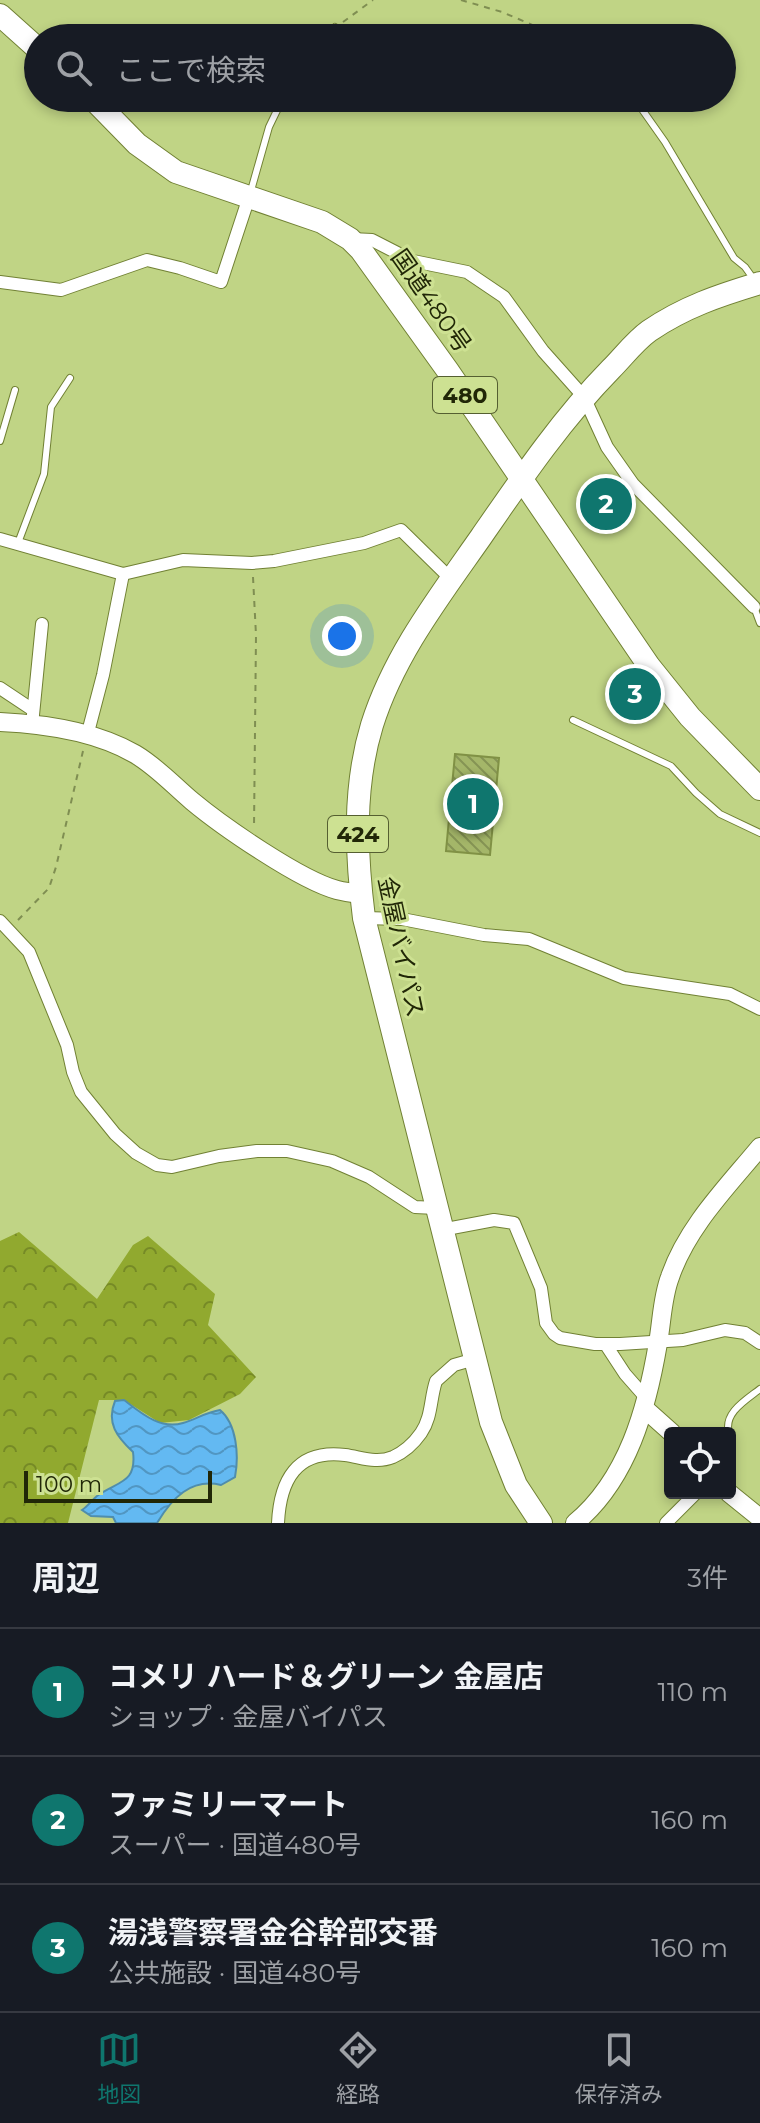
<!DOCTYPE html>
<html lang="ja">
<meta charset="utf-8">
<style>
:root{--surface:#171b24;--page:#20242c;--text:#f1f3f6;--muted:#9ea1a6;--line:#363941;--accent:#0f766e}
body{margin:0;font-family:Montserrat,"Noto Sans JP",sans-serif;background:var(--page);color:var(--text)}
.controls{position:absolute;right:24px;bottom:24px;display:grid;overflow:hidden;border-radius:8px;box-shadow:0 4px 12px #0003}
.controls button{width:72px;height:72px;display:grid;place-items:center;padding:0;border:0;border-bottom:2px solid var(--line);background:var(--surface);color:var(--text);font:40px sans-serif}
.scale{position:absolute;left:24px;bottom:20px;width:188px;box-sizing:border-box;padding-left:8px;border:4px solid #212707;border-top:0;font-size:22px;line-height:28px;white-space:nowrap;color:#212707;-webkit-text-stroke:6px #cde192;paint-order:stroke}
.you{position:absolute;left:342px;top:636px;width:28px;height:28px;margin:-20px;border:6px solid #fff;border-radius:50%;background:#1a73e8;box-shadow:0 0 0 12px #1a73e833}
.badge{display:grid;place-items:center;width:52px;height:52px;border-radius:50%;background:var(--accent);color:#fff;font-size:26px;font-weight:700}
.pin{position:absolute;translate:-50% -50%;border:4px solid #fff;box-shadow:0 2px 8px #0006}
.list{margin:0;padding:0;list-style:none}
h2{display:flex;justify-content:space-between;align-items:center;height:104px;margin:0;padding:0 32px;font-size:34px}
h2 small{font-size:26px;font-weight:400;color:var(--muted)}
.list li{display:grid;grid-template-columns:52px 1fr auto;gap:24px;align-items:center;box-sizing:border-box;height:128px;padding:0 32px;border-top:2px solid var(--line)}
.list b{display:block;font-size:30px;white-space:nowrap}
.list p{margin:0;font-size:26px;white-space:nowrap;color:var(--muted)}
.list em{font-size:26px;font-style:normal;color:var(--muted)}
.icon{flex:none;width:44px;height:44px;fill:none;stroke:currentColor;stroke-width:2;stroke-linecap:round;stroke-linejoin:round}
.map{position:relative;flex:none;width:760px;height:1523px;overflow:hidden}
.search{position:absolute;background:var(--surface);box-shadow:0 4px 12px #0003;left:24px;right:24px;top:24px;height:88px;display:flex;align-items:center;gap:20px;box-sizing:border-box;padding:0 28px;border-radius:44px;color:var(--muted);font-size:30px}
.sheet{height:488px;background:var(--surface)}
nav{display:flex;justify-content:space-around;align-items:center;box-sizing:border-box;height:112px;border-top:2px solid var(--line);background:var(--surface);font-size:22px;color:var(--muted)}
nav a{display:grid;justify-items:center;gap:4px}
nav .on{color:var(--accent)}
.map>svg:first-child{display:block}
</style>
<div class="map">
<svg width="760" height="1523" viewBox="0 0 760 1523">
<defs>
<pattern id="forest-crowns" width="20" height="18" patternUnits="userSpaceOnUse" patternTransform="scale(2)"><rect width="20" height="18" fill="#91a92f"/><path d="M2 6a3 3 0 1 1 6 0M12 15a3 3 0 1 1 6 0" fill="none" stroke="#768a26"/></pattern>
<pattern id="water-waves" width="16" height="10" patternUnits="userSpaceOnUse" patternTransform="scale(2)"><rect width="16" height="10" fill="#63b9f2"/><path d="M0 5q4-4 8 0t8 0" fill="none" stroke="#5196c2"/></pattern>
<pattern id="building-back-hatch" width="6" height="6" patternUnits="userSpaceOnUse" patternTransform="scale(2)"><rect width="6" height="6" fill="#a4b669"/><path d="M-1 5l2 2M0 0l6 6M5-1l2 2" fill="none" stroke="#859454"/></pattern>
</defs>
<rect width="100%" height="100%" fill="#c0d485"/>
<polygon fill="url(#forest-crowns)" points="19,1232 97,1299 133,1245 148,1236 215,1294 208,1325 256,1377 240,1394 189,1420 160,1423 124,1400 99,1400 68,1523 0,1523 0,1241"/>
<path fill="url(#water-waves)" stroke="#4f8dac" stroke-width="2" d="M124,1400c17,13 36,30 59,23 13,-4 24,-11 37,-13 17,14 19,46 15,67l-14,8c-30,-7 -49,13 -64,38h-41l-3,-6 -22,-1 -9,-6c6,-4 10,-10 15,-14 20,-15 40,-12 36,-44 -16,-15 -27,-29 -18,-51z"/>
<polygon fill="url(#building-back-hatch)" stroke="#809145" stroke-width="2" points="455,754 499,758 490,855 446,851"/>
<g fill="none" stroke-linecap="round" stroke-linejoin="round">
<defs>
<g id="lane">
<polyline points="327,38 335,27"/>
<polyline points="634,98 665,142 734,258 745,267 755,281"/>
<polyline points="250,194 269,127 283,98"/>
<polyline points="0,441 15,390"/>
<polyline points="18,543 44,474 51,407 70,378"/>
<polyline points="754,607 760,623"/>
<polyline points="573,720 671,766 696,793 720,814 760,833"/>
<path d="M729,1433c-6,-20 17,-33 31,-44"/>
</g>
<g id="street">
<polyline points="351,239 372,240 413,261 467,272 504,297 543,351 584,397 607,447 633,484 754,607"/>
<polyline points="0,282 61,290 147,260 180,268 221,282 249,197"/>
<polyline points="0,539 123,574 183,560 252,563 274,561 364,543 401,530 451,579"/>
<polyline points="0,688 33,710"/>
<polyline points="32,725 42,624"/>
<polyline points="87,736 103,675 123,574"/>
<polyline points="364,918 402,919 484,935 529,939 624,978 730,994 760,1009"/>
<polyline points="0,921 29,952 67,1045 73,1072 81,1092 115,1134 136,1153 157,1165 172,1167 219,1156 257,1151 287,1151 332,1161 369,1177 415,1207 436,1208"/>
<polyline points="441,1230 494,1220 514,1223 541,1288 546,1323 554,1334 560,1338 595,1344 620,1344 683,1340 725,1330 745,1333 760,1343"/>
<polyline points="606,1345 625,1374 647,1399"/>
<path d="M278,1523c2,-42 18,-74 67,-68 16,2 31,9 48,2 11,-5 21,-14 28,-24 11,-16 9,-34 15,-52l18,-16 21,-6"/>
<polyline points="666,1523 696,1493"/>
</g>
<g id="secondary">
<path d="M0,722c44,2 97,10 135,32 22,13 38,31 57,47 30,25 108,79 145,89 8,2 16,3 24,4"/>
<polyline points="644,1408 672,1433"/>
<polyline points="729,1493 760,1518"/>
<path d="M575,1523c53,-44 72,-115 83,-180 4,-22 4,-45 12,-66 17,-50 57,-90 90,-130"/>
</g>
<g id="highway">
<polyline points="0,15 38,49"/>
<polyline points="92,98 137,144 176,172 322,222 350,239 361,250 448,371 649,666 690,717 760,789"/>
<path d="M541,1523l-25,-38 -25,-63 -127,-504c-8,-63 -11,-131 8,-193 22,-70 67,-128 109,-188 40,-58 80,-117 130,-168 12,-12 24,-28 38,-38 35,-24 71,-36 111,-48"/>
</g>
</defs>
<use href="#lane" stroke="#718134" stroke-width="8"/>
<use href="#street" stroke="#718134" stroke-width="14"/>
<use href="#secondary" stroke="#718134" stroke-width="20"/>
<use href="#highway" stroke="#718134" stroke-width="24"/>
<g stroke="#7f8e52" stroke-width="2" stroke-dasharray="6 6" stroke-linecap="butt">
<polyline points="461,0 502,12 563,38"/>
<polyline points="343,22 373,0"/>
<polyline points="253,577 256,635 254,827"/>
<polyline points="18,920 49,888 56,867 83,751"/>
</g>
<use href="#lane" stroke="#fff" stroke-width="6"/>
<use href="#street" stroke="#fff" stroke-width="12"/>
<use href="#secondary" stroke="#fff" stroke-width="18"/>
<use href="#highway" stroke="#fff" stroke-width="22"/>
</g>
<g text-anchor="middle" stroke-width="6" stroke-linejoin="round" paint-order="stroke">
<g fill="#cde192" stroke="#555f31" stroke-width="2">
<rect x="433" y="377" width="64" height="36" rx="6"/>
<rect x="328" y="816" width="60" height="36" rx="6"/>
</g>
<g font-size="22" font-weight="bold" fill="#212707">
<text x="465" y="403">480</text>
<text x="358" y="842">424</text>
</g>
<g font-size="24" fill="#212707" stroke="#cde192">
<text transform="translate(431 301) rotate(55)" y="8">国道480号</text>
<text transform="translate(401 947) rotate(78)" y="8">金屋バイパス</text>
</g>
</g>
</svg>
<div class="controls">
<button><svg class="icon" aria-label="locate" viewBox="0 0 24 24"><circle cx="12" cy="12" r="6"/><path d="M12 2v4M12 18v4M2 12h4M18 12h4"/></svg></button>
</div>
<div class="scale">100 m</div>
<div class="you"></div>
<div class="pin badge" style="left:473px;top:804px">1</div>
<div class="pin badge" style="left:606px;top:504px">2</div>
<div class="pin badge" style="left:635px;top:694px">3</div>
<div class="search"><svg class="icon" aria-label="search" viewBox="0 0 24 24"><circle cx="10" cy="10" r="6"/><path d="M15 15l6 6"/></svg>ここで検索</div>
</div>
<section class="sheet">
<h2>周辺<small>3件</small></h2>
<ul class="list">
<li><span class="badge">1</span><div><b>コメリ ハード＆グリーン 金屋店</b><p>ショップ · 金屋バイパス</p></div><em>110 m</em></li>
<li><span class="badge">2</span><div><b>ファミリーマート</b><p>スーパー · 国道480号</p></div><em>160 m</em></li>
<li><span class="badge">3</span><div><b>湯浅警察署金谷幹部交番</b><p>公共施設 · 国道480号</p></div><em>160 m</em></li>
</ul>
</section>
<nav>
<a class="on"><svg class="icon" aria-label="map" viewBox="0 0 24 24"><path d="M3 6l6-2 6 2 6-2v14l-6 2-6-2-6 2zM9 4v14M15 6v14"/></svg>地図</a>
<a><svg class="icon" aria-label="directions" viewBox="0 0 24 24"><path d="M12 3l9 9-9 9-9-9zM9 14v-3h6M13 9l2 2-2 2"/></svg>経路</a>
<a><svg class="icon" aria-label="saved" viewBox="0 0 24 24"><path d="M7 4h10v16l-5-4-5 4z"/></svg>保存済み</a>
</nav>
